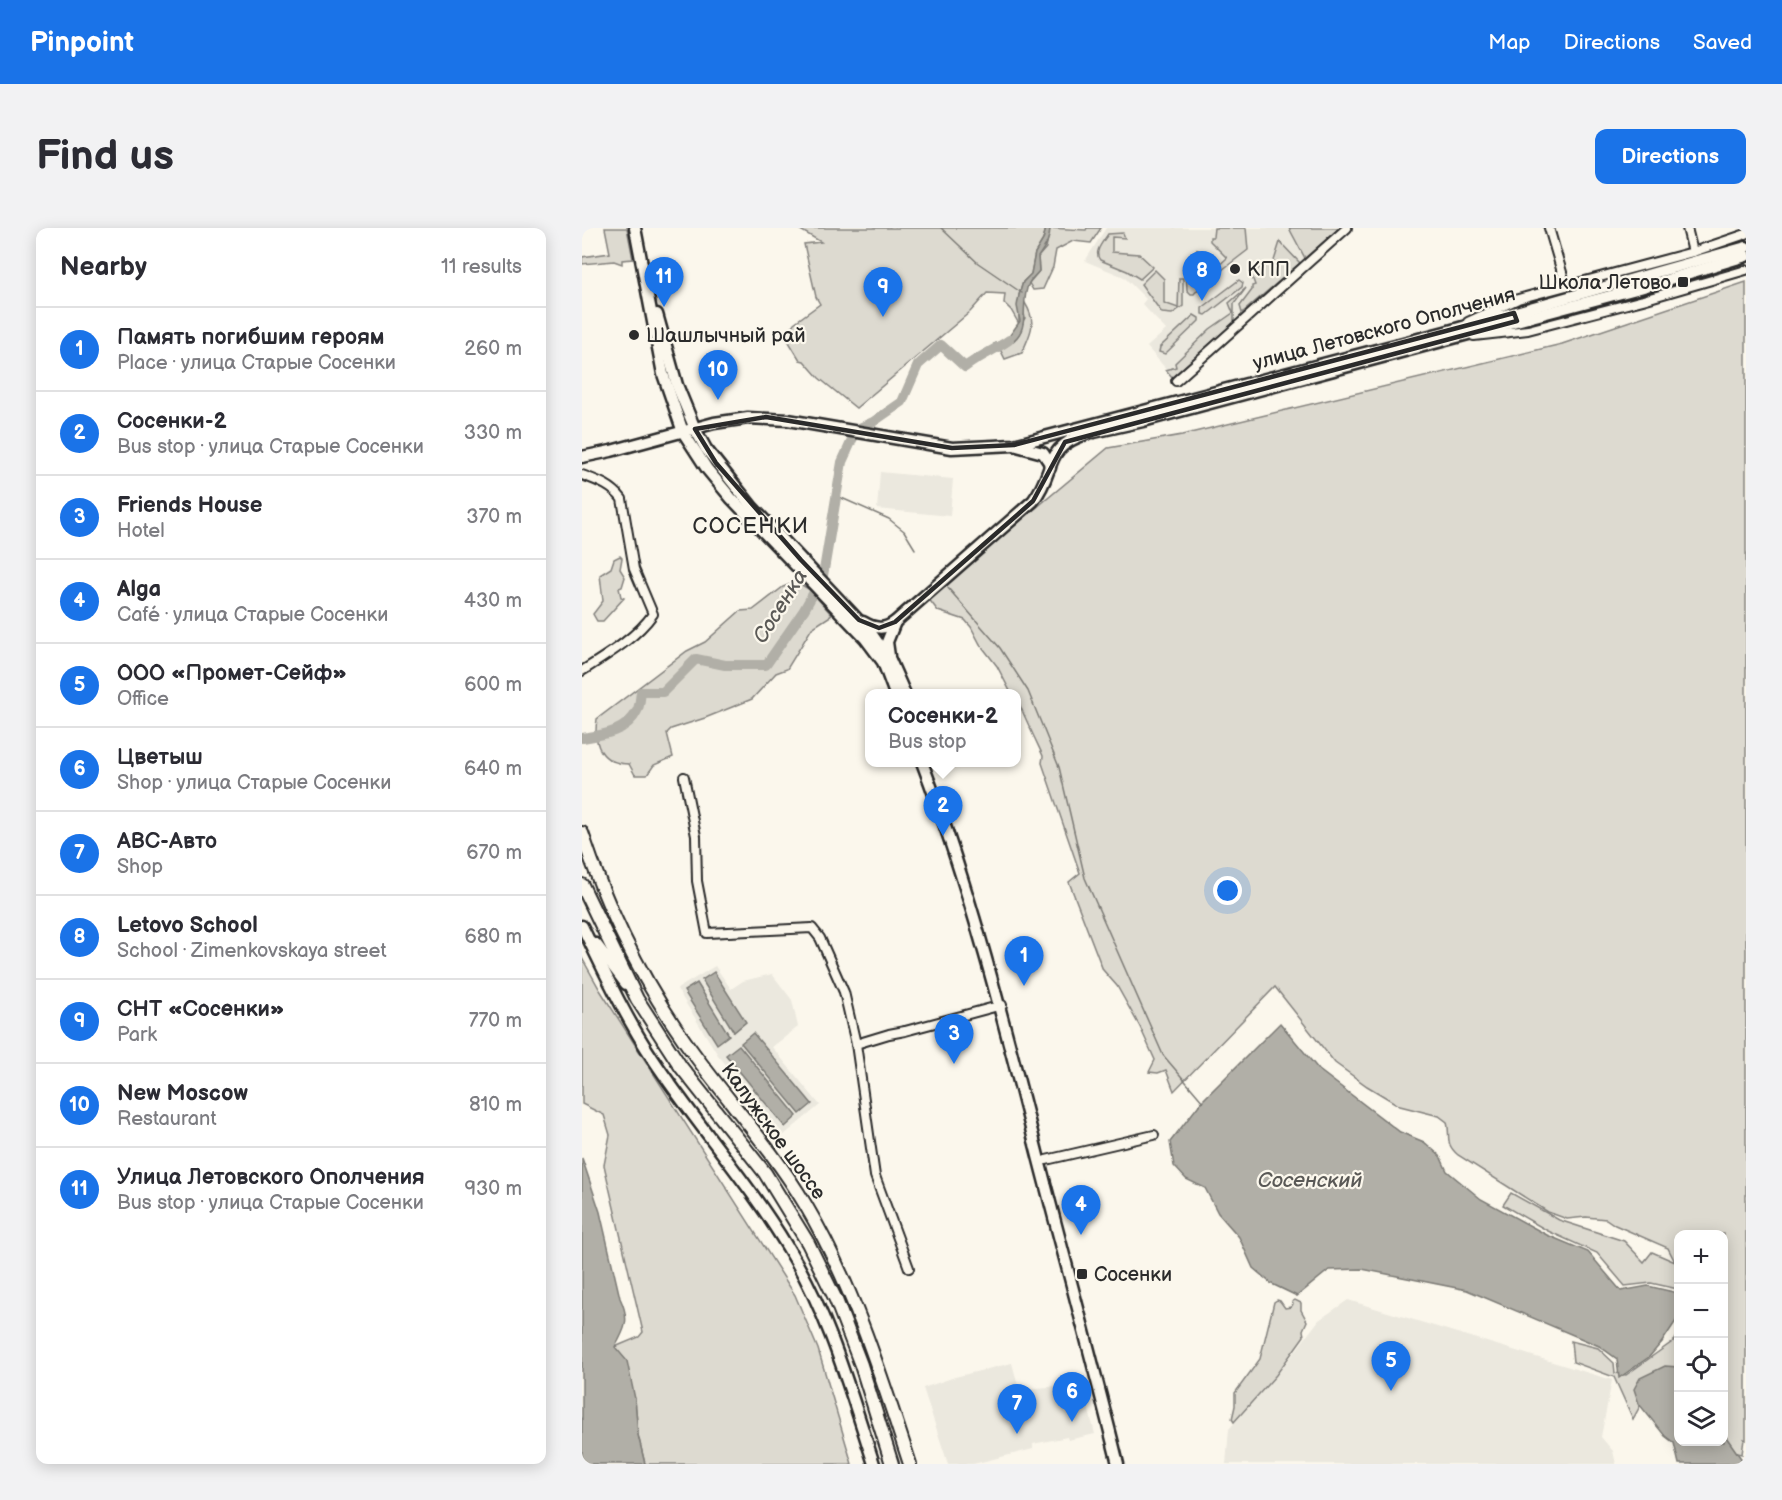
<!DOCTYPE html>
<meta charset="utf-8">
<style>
:root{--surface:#fff;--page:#f2f2f3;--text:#2b2b33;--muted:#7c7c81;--line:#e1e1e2;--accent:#1a73e8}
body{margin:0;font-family:"Balsamiq Sans",sans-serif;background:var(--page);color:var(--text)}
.controls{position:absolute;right:18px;bottom:18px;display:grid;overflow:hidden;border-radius:12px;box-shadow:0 3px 15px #0003}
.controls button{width:54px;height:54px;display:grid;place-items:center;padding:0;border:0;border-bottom:2px solid var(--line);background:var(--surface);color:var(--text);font:30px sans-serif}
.you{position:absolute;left:646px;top:663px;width:21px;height:21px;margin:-15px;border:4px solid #fff;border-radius:50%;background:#1a73e8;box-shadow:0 0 0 9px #1a73e833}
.badge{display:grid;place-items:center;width:39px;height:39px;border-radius:50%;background:var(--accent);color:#fff;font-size:20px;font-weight:700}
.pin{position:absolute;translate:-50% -50px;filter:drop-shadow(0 2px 3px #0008)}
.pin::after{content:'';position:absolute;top:32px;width:21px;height:18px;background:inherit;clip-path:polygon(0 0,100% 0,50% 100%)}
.popup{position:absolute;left:283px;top:461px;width:156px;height:78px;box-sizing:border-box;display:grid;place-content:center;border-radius:12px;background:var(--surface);filter:drop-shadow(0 2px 4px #0005);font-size:20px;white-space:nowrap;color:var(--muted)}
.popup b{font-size:22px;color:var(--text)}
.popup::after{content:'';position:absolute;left:50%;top:100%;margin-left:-12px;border:12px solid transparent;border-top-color:var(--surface)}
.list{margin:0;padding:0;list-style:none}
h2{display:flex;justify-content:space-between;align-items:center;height:78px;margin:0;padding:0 24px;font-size:26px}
h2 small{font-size:20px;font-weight:400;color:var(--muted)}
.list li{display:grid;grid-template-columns:39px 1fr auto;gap:18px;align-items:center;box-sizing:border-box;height:84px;padding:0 24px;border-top:2px solid var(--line)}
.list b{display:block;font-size:22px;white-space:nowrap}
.list p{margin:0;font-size:20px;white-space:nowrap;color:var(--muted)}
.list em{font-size:20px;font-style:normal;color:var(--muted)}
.icon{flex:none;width:33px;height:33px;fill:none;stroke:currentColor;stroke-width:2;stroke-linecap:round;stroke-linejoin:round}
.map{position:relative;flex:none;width:1164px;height:1236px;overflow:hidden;border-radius:12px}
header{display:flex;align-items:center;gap:36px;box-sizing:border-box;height:84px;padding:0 30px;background:var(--accent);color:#fff}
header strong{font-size:28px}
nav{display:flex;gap:33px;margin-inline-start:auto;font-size:21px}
.intro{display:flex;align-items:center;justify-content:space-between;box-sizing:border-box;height:144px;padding:0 36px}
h1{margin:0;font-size:42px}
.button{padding:15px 27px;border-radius:12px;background:var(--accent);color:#fff;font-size:21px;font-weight:700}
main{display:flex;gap:36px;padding:0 36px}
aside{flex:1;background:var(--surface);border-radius:12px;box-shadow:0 3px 15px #0003}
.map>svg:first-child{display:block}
</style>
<header>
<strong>Pinpoint</strong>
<nav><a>Map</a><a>Directions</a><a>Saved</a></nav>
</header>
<div class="intro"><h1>Find us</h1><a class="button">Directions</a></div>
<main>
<aside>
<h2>Nearby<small>11 results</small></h2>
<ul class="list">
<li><span class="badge">1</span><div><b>Память погибшим героям</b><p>Place · улица Старые Сосенки</p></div><em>260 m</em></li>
<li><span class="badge">2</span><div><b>Сосенки-2</b><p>Bus stop · улица Старые Сосенки</p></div><em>330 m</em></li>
<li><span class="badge">3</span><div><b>Friends House</b><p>Hotel</p></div><em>370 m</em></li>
<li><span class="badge">4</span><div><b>Alga</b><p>Café · улица Старые Сосенки</p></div><em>430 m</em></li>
<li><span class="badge">5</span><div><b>ООО «Промет-Сейф»</b><p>Office</p></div><em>600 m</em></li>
<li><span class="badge">6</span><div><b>Цветыш</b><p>Shop · улица Старые Сосенки</p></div><em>640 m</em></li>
<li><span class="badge">7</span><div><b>АВС-Авто</b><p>Shop</p></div><em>670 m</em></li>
<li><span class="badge">8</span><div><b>Letovo School</b><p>School · Zimenkovskaya street</p></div><em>680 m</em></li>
<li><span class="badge">9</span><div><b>СНТ «Сосенки»</b><p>Park</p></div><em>770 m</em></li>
<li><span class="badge">10</span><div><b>New Moscow</b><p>Restaurant</p></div><em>810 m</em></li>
<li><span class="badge">11</span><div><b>Улица Летовского Ополчения</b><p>Bus stop · улица Старые Сосенки</p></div><em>930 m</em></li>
</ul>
</aside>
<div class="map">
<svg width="1164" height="1236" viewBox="0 0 1164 1236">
<rect width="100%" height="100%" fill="#fbf7ec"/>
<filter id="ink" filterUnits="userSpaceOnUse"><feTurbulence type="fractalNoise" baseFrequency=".0167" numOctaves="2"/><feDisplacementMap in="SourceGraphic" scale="12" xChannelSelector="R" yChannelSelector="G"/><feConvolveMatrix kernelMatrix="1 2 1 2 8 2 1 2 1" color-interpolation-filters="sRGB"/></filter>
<g filter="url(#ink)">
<g fill="#ebe8de">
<polygon points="524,0 759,0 592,150 565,119 584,102 560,76 564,71 542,49 503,33"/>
<polygon points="298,244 371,251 368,288 295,281"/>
<polygon points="133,738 149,761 161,753 190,746 210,772 216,799 190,819 238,877 202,907 136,827 95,761"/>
<polygon points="766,1072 1030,1152 1019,1209 1031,1223 1034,1236 644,1236 647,1201 695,1147 737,1092"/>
<polygon points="430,1135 437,1161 468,1159 483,1154 488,1171 503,1167 513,1206 486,1212 485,1209 451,1216 451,1221 391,1236 366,1236 341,1160 373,1149"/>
</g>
<g fill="#dddad0" stroke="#84827e" stroke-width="1.5">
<polygon points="23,0 45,0 51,31 40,32 40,36 32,33 0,36 0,29 28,25"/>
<polygon points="215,0 464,0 461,12 453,25 449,46 441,54 437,67 437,96 429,82 422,75 423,66 405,65 388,84 274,180 237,150 222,133 218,132 204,109 212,95 238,76 234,69 222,16 239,14"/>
<polygon points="468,0 504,2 505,0 519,0 509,15 491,13 474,22 471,39 461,61 451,62 447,55 457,43 456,29 464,20"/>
<path d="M632,0h32l2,22 -30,23c-9,-2 -20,-14 -22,-22l1,-2 19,19 11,-10 -17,-17v-4h3z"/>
<polygon points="707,0 757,0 723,30"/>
<path d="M541,5l2,5 -13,-1v15l27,2 14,13 -13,12 -13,-8 -27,-11c-7,-8 3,-18 8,-26z"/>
<polygon points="698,14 718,35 660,85 658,78 670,62 670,58 673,57 669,46 674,41 691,36"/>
<polygon points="612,34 618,35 629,48 623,54 617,55 618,59 612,66 609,66 605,62 604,42"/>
<polygon points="573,42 582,51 582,75 596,80 597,50 601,50 601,78 590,86 580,85 559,56"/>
<polygon points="657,52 661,55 660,59 624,87 620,86 620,80"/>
<path d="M1164,54v1158l-2,-1 -2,15 -13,-3 -5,-9v-208h-46v55l-27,-6 -26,3 -28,-33 -49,-22 -45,-26 8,-12 48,27 65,21 20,21 8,-10 23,10 -7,-14 -53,-23 -9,-6 -20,-2 -19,2 -19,-7 -90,-57c-14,-12 -7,-18 -11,-33l-8,-6 -39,-10 -33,-20 -32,-23 -60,-76 -101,104 -8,-21 -8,3 -9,-1 6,-12 -15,-33 -23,-41 -14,-16 -34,-88 11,-9 -38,-110 1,-7c-5,-11 -26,-54 -27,-62l-5,-1 -14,-27 -17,-22 -9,-17 -6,-7 -27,-9 -10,-13 180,-150 74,-13 380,-91z"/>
<polygon points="664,60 652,76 652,95 590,149 584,142 594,139 593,135 628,101 651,85 647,75"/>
<path d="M443,75c13,21 5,30 -3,50l-17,6 -5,-10 6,-3 19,-28 -2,-10z"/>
<polygon points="612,87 617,90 617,93 583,126 577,124 578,119"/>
<polygon points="38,328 40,330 38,341 43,349 40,359 37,360 39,369 42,370 21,393 15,393 11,386 21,373 18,347 29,340 32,331"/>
<path d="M215,354l13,8 22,25 -20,13 -25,41 -11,4 -24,26 -47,19 -34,11 -4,4 6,24 -19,8 -7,10h-12l-6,-11c-28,0 -36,-19 -32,-45l90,-68 18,-9 35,-31 13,-1 30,-23z"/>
<polygon points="0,730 18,762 213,1067 236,1121 270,1236 63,1236 56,1207 53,1171 33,1119 57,1109 61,1104 22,937 28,907 22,887 0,876"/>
<polygon points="695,1072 698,1073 703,1080 709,1079 711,1076 710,1074 713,1072 719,1075 719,1082 725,1093 721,1102 722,1108 694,1147 652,1194 650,1191 653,1178 653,1165 678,1131 692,1074"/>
<polygon points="1096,1107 1096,1149 1057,1161 1058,1178 1051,1191 1032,1149 991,1134 989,1113 1016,1120 1032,1135 1033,1145 1044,1147 1093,1112"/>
</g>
<g fill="#b1afa7" stroke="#7b7a75" stroke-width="1.5">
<path d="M464,0h4c0,13 -6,20 -12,29l1,14c-3,4 -8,8 -10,12 -12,25 8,50 -29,66l-6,-5 14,-6 12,-17 -3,-15 2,-11 4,-13 8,-8 4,-21 8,-13z"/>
<polygon points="132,744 164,794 152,804 120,752"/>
<polygon points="115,755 147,807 135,816 102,763"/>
<polygon points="698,795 737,842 818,904 842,914 858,928 865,943 899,971 965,1007 1006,1024 1039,1063 1066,1058 1096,1065 1096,1090 1080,1114 1067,1129 1037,1150 1035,1131 1017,1118 885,1062 780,1041 747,1042 715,1068 690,1056 671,1040 657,1009 636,985 623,960 604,951 592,938 588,914 620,873"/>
<polygon points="171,805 230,876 218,886 159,815"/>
<polygon points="157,817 215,888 203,899 144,827"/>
<path d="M0,930l18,54 20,86c10,21 6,30 -5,49l12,14 8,38 3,36 7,29h-63z"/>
<polygon points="1083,1138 1096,1139 1096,1214 1142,1214 1142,1206 1163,1236 1097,1236 1092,1215 1083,1208 1057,1176 1052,1161 1058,1150"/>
</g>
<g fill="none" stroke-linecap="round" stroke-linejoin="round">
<g stroke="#7b7a75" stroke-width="1.5">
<polyline points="359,0 396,35 440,65"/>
<polyline points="255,268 307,291 322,303 333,321"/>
<polyline points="366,360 418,420 446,463 477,539 503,650 581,827 621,874"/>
</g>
<path stroke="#b1afa7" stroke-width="10" d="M0,510c20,-3 45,-6 55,-27 3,-5 3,-13 4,-19h22l33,-33 29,6h41l38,-55 19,-34 19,-114 15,-33 16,-7 29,-20 16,-37 23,-20 24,22c14,-11 30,-17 44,-27"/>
<defs>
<g id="minor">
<polyline points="967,0 984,58"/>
<polyline points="1105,0 1111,24"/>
<polyline points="886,94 936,71 1111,24 1164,6"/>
<polyline points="892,108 946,102 1061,72 1164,42"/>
<polyline points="594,153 765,0"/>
<path d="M0,247c16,6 29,10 40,24l12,70 19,45c-17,24 -46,41 -71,57"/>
<polyline points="102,549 114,608 115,653 125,705 230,700 238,710 262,764 274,816 293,948 327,1040"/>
<polyline points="274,816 307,806 323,803 420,777"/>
<polyline points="464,932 572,907"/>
</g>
<g id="major">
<polyline points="53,0 81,146 101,204 125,241 149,270 283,410 301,434 313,466"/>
<polyline points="75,86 95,157 113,201 124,221 170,279 291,408 308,432 323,466"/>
<polyline points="495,203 512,204 561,193 1058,60 1164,28"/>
<polyline points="435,218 461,225 467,234 468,240"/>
<polyline points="0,229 29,223 132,195 166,190 206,192 370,220 432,217 863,104 1164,19"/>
<path d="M281,394c12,7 21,8 32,0l138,-121c24,-31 9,-53 53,-67"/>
<polyline points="307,428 305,414 313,394"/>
<path d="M340,534c49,129 83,264 117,398 26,101 54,202 79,304"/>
<path d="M0,698c22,45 43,91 71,133 43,65 95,122 135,189 41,66 62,143 86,216"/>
<polyline points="14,716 44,756"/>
</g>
<g id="highway">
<path d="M0,605c24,73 58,144 102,207 39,56 86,105 121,164 48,81 76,171 105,260"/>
<polyline points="0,657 55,771 99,839 183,945 226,1015 254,1072 279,1137 310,1236"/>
</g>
</defs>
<use href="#minor" stroke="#2b2b2b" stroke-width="12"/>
<use href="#major" stroke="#2b2b2b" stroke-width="15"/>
<use href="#highway" stroke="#2b2b2b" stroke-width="16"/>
<use href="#minor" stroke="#fbf7ec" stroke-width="8"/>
<use href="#major" stroke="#fbf7ec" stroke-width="10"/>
<use href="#highway" stroke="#fbf7ec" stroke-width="12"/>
</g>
</g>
<path fill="none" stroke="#2b2b2b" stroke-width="4.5" stroke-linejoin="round" d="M932,85l3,8 -452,121 -32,59 -138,121 -16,6 -20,-8 -58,-60 -85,-97 -21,-34 71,-12 186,31 62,-3z"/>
<g fill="#2b2b2b" stroke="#fbf7ec" stroke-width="2">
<circle cx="653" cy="41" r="6"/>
<rect x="1095" y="48" width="12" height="12" rx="3"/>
<circle cx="52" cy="107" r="6"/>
<rect x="494" y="1040" width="12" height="12" rx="3"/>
</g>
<g text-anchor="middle" stroke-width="4.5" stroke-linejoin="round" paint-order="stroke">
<g font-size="20" fill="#2b2b2b" stroke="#fbf7ec" text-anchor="start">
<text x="665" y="48">КПП</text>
<text x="1089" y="61" text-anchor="end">Школа Летово</text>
<text x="64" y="114">Шашлычный рай</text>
<text x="512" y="1053">Сосенки</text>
</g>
<g font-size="20" fill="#2b2b2b" stroke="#fbf7ec">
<text transform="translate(802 100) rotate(-15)" y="7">улица Летовского Ополчения</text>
<text transform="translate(192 903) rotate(54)" y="7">Калужское шоссе</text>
</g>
<g font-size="21" font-style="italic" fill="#5a5956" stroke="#fbf7ec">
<text transform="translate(198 378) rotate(-58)" y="7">Сосенка</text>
<text x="728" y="959">Сосенский</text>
</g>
<g font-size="22" letter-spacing="1.5" fill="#2b2b2b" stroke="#fbf7ec">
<text x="169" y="305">СОСЕНКИ</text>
</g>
</g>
</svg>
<div class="controls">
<button>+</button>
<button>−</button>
<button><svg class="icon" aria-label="locate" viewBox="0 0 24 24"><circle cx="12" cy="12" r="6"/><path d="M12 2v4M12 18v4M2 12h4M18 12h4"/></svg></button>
<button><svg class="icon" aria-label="layers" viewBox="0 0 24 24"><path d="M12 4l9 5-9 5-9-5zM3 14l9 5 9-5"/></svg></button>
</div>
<div class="you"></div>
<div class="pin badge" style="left:442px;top:758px">1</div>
<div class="pin badge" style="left:361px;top:608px">2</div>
<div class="popup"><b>Сосенки-2</b>Bus stop</div>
<div class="pin badge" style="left:372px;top:836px">3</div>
<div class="pin badge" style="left:499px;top:1007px">4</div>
<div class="pin badge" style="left:809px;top:1163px">5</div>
<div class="pin badge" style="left:490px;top:1194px">6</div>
<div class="pin badge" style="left:435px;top:1206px">7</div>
<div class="pin badge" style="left:620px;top:73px">8</div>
<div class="pin badge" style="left:301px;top:89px">9</div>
<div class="pin badge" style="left:136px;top:172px">10</div>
<div class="pin badge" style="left:82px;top:79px">11</div>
</div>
</main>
